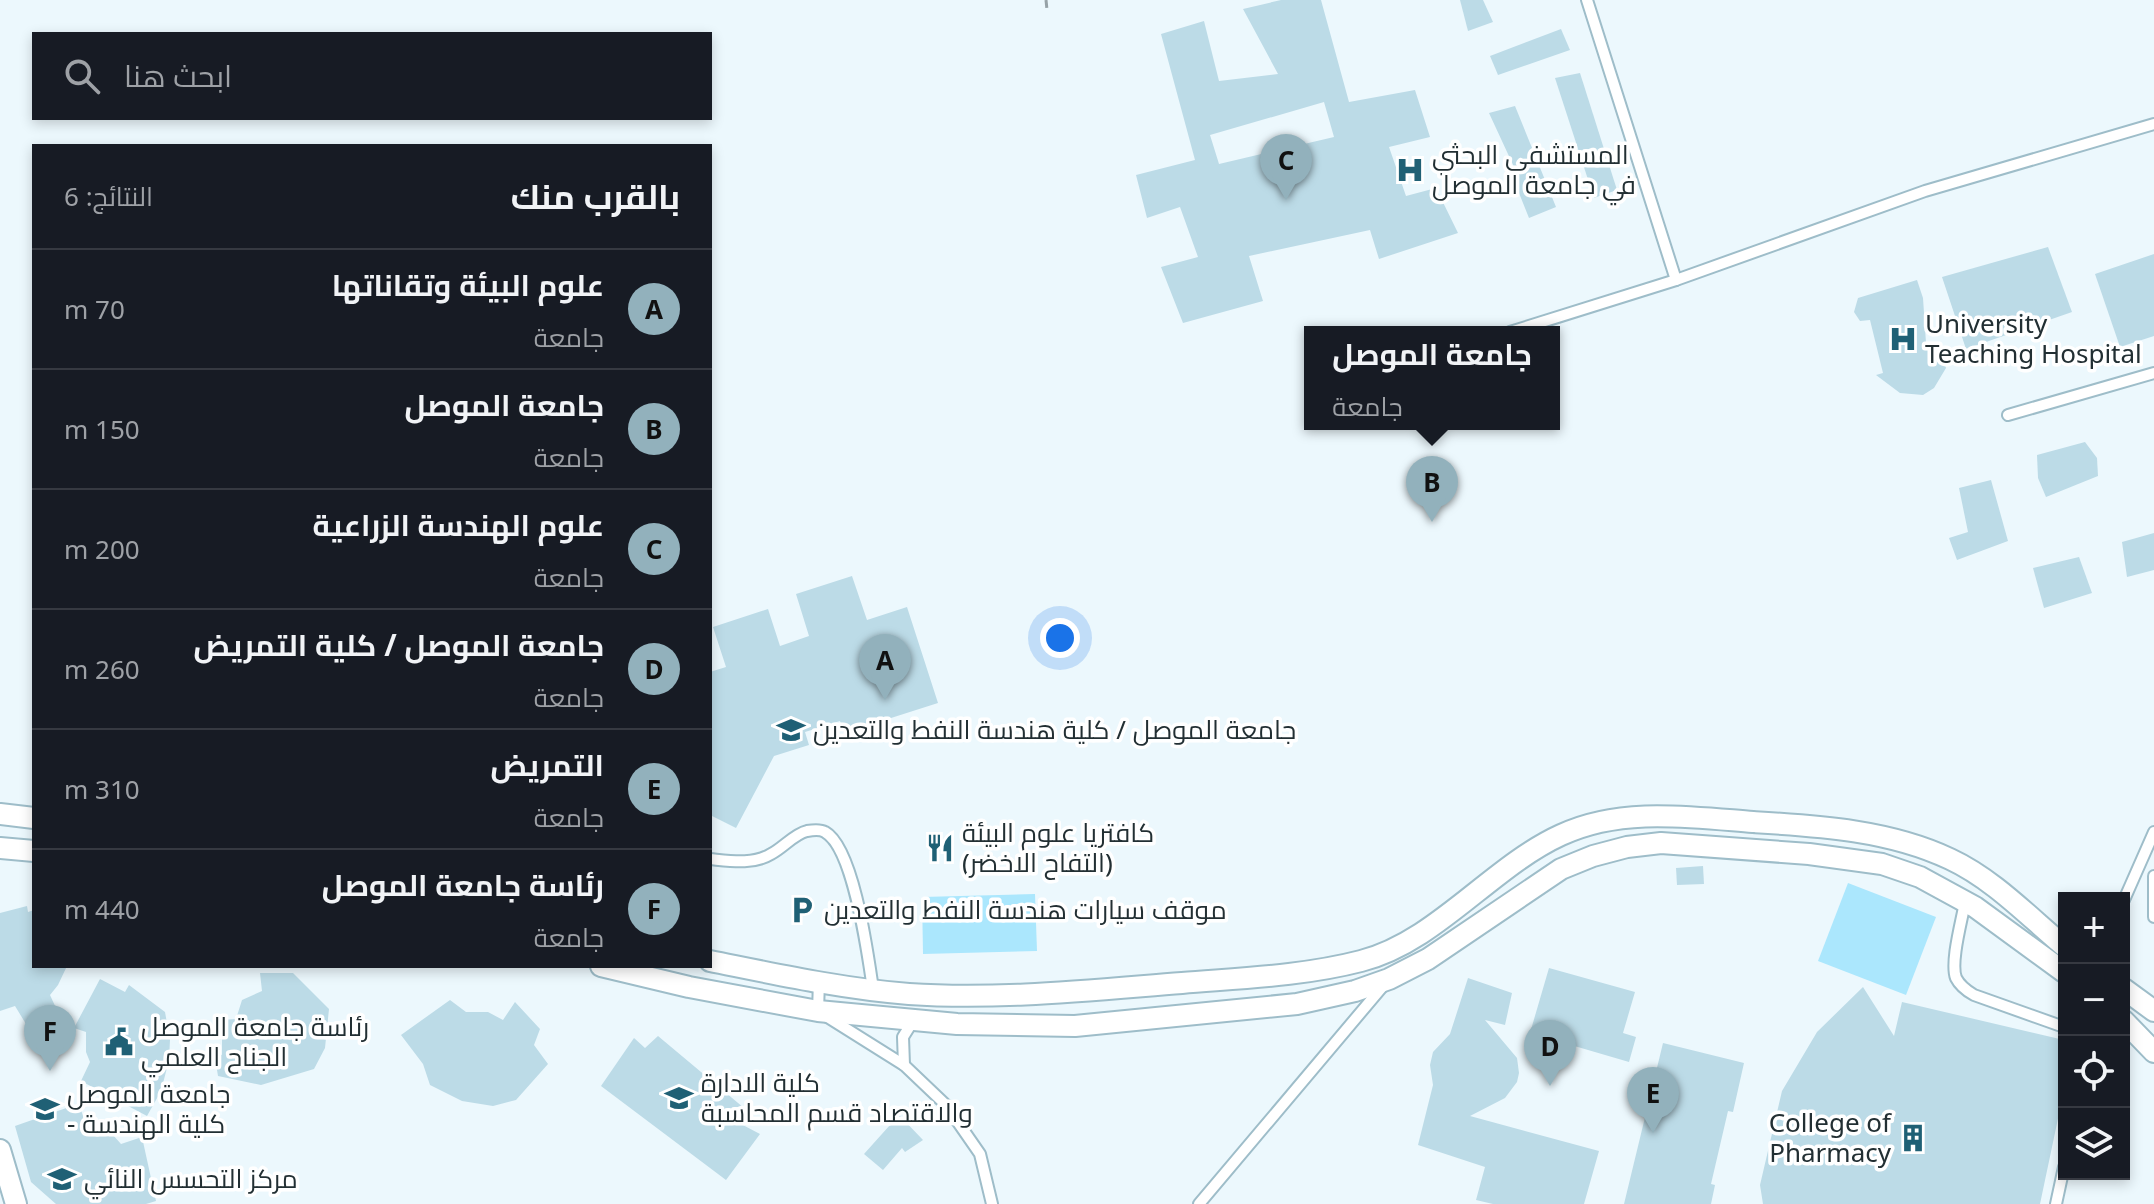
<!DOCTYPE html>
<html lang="ar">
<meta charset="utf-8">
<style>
:root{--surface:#171b24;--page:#242831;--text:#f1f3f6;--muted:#9ea1a6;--line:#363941;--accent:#92b1bc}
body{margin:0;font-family:"Noto Sans",Cairo,sans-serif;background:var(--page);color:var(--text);direction:rtl}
.controls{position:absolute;right:24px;bottom:24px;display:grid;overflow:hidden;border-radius:0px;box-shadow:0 4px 12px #0003}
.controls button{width:72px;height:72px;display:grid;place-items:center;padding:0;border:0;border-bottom:2px solid var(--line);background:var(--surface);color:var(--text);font:40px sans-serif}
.you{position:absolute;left:1060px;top:638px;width:28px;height:28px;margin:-20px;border:6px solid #fff;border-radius:50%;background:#1a73e8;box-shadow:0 0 0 12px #1a73e833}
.badge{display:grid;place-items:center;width:52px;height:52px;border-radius:50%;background:var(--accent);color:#111;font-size:26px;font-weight:700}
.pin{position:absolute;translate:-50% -66px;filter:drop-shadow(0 2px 4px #0008)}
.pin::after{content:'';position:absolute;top:42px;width:28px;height:24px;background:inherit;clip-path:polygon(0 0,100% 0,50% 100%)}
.popup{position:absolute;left:1304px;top:326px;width:256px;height:104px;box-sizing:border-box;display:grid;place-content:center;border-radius:0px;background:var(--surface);filter:drop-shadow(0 2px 6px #0005);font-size:26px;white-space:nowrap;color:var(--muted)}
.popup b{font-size:30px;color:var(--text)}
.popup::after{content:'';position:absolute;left:50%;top:100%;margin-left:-16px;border:16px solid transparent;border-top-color:var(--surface)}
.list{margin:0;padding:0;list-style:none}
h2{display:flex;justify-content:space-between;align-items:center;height:104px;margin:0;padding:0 32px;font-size:34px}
h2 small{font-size:26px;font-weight:400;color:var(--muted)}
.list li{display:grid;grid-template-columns:52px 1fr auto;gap:24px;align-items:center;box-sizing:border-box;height:120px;padding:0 32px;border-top:2px solid var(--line)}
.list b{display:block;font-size:30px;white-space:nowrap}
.list p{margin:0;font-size:26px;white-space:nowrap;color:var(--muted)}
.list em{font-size:26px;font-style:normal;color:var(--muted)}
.icon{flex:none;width:44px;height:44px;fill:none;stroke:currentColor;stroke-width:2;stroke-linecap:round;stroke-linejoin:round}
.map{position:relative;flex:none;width:2154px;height:1204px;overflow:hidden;direction:ltr}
.search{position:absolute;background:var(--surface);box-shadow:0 4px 12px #0003;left:32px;top:32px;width:680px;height:88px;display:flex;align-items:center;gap:20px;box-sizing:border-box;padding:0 28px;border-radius:0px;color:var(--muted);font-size:30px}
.panel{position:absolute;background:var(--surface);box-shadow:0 4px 12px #0003;left:32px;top:144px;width:680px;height:824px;border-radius:0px;direction:rtl}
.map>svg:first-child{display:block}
</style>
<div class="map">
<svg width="2154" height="1204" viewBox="0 0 2154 1204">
<rect width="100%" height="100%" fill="#ecf8fd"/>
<g fill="#abe7fd">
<polygon points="1848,883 1936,917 1906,995 1818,961"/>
<polygon points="1035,894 1037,951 923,954 922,897"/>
</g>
<g fill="#bcdbe7" fill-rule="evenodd">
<path d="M1281,0h40l28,102 66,-12 15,47 -41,10 17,49 30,-8 22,45 -79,26 -9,-29 -121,26 14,45 -80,22 -22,-56 37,-10 -18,-50 -33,11 -11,-43 59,-15 -34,-126 43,-13 15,60 59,-7 -35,-65zM1324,102l10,35 -115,27 -9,-29z"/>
<polygon points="1460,0 1483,0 1493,22 1468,31"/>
<polygon points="1561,29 1570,50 1498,75 1490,56"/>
<polygon points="1580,73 1617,190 1594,198 1555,78"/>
<polygon points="1515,106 1556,207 1529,218 1509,168 1514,167 1489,113"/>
<polygon points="2048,247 2072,312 1966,349 1942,277"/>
<polygon points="2154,254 2154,336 2120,347 2095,274"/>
<polygon points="1917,280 1923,298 1926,343 1939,345 1946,368 1934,388 1923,395 1900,393 1876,375 1883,373 1870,320 1860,321 1854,312 1858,298"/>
<polygon points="2085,442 2097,458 2098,476 2046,497 2038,478 2037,455"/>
<polygon points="1991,480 2008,541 1957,560 1949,538 1968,532 1959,488"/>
<polygon points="2154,533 2154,570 2127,577 2122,542"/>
<polygon points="2079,557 2092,593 2044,608 2033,568"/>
<polygon points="852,576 867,620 907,607 938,703 844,733 840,721 805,732 809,745 774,756 736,828 710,815 710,672 726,667 713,627 768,609 780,646 809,636 796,594"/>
<polygon points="1703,866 1704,884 1677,885 1676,868"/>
<polygon points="27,906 28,912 34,910 34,966 67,966 58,985 50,995 56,1008 26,1024 15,1006 0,1011 0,913"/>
<polygon points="1549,968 1635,992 1623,1033 1636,1037 1629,1062 1530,1033"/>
<polygon points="260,973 293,973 329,1009 325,1048 314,1069 261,1085 218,1076 214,1052 222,1055 222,1020 236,1019 242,1000 262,991"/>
<polygon points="1468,978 1512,993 1505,1025 1485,1020 1517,1058 1519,1073 1517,1082 1505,1098 1470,1116 1599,1151 1584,1204 1493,1204 1476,1200 1485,1167 1418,1145 1433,1085 1430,1065 1433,1052 1450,1034"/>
<polygon points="100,979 125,992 129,985 165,1012 170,1040 169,1060 161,1091 147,1116 81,1081 90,1062 86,1052 86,1032 74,1028"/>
<polygon points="1863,987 1894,1036 1902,1002 2064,1040 2064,1090 2040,1204 1763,1204 1760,1185 1782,1091 1817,1032"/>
<polygon points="450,1000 466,1012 488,1012 503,1020 515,1002 540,1029 534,1045 548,1064 516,1100 493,1106 462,1101 430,1085 423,1064 401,1035"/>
<polygon points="658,1036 750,1113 739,1123 760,1134 726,1180 601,1086 634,1038 645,1048"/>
<polygon points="1663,1043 1744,1063 1733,1112 1728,1111 1711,1184 1715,1185 1711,1204 1624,1204"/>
<polygon points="72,1106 80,1107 83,1116 104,1125 121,1144 142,1137 156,1201 146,1204 56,1204 31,1182 15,1126"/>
<polygon points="899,1115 923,1140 905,1152 902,1148 883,1170 864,1154"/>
</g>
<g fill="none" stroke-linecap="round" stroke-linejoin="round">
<defs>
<g id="lane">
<polyline points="1587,0 1676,280"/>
<polyline points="1510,332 1676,280 1925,191 2154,124"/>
<polyline points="2008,415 2154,373"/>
<path d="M710,859c20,2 43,6 61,-5 12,-6 23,-20 36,-23 6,-1 13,-2 18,1 29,16 43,124 48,157"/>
<polyline points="2154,876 2154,917"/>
<polyline points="2124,900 2154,832"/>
<path d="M1965,902c-3,18 -15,60 -9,76 4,8 11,13 18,17l90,32"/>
<polyline points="819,981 818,1011 904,1065 946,1105 980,1154 992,1204"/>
<polyline points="904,1065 903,1037 913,1021"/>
<polyline points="1199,1204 1383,986"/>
<polyline points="2056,1204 2064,1167"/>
</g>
<g id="street">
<polyline points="0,814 34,818"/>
<polyline points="0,848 34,851"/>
<path d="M710,961c65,13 133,28 199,33 90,6 183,-4 273,-11 60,-5 121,-7 179,-22 75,-19 130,-94 200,-126 59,-28 129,-18 192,-13 65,4 136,8 197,37 43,20 78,57 114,87"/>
<polyline points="601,966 689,987 818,1011 957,1024 1075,1026 1297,1004 1355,991 1389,979 1428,959 1561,869 1593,856 1627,847 1661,843 1809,854 1882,864 1920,877 1975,907 2064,972"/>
<polyline points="2124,989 2154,1011"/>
<polyline points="2124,1021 2154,1052"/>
<polyline points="0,1150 16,1204"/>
</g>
</defs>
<use href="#lane" stroke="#9ebdc9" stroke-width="14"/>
<use href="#street" stroke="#9ebdc9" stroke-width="24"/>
<polyline stroke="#96a2a7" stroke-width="3" stroke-dasharray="8 4" stroke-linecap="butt" points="1046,0 1047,10"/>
<use href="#lane" stroke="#fff" stroke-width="10"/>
<use href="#street" stroke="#fff" stroke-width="20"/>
</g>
<defs>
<symbol id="hospital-bare" viewBox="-9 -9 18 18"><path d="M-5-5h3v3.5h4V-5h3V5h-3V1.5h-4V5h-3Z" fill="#1f6075" stroke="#fff" stroke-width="2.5" paint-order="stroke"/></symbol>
<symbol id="university-bare" viewBox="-9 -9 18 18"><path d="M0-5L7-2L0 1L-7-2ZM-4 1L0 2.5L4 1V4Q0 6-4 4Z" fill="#1f6075" stroke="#fff" stroke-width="2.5" paint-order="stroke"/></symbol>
<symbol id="restaurant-bare" viewBox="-9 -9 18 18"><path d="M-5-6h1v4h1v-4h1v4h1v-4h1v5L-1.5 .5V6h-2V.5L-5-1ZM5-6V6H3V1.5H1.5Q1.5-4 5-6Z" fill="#1f6075" stroke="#fff" stroke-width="2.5" paint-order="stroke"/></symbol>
<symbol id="parking-bare" viewBox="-9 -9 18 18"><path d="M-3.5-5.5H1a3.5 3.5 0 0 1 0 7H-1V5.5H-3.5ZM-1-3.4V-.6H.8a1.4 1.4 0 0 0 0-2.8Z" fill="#1f6075" stroke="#fff" stroke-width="2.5" paint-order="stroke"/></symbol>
<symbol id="civic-bare" viewBox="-9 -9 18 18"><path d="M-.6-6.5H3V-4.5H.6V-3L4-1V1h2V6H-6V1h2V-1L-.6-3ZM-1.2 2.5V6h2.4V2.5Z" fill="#1f6075" stroke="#fff" stroke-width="2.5" paint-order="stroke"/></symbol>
<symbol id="building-bare" viewBox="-9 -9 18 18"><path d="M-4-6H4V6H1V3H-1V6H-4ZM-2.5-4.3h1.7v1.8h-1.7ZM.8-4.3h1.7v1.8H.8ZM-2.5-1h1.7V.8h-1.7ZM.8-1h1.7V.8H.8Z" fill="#1f6075" stroke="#fff" stroke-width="2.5" paint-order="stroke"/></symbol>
</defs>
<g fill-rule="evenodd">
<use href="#hospital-bare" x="1390" y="150" width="40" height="40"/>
<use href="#hospital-bare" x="1883" y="319" width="40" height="40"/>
<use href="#university-bare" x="771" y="710" width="40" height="40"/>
<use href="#restaurant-bare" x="920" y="828" width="40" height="40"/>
<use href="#parking-bare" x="782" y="890" width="40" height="40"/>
<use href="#civic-bare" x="99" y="1022" width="40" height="40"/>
<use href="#university-bare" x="659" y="1078" width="40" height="40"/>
<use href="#university-bare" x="25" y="1089" width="40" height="40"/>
<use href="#building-bare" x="1893" y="1118" width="40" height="40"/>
<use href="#university-bare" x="42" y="1159" width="40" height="40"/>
</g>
<g text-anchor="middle" stroke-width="7" stroke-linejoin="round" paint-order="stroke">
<g font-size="26" fill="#222f33" stroke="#fff" text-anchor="start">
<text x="1432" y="164">المستشفى البحثي<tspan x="1432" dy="30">في جامعة الموصل</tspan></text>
<text x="1925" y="333">University<tspan x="1925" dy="30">Teaching Hospital</tspan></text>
<text x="813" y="739">جامعة الموصل / كلية هندسة النفط والتعدين</text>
<text x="962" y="842">كافتريا علوم البيئة<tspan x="962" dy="30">(التفاح الاخضر)</tspan></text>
<text x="824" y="919">موقف سيارات هندسة النفط والتعدين</text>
<text x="141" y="1036">رئاسة جامعة الموصل<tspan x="141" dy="30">الجناح العلمي</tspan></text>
<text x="701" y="1092">كلية الادارة<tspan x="701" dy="30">والاقتصاد قسم المحاسبة</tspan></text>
<text x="67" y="1103">جامعة الموصل<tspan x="67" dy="30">- كلية الهندسة</tspan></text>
<text x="1891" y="1132" text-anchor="end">College of<tspan x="1891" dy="30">Pharmacy</tspan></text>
<text x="84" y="1188">مركز التحسس النائي</text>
</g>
</g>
</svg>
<div class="controls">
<button>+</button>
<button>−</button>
<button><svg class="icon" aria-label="locate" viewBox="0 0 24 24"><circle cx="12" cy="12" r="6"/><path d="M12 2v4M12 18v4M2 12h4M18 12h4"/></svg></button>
<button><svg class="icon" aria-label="layers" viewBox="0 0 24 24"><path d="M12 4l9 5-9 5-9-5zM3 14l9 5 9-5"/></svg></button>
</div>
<div class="you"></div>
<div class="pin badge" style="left:885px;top:700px">A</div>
<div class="pin badge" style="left:1432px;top:522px">B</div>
<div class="popup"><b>جامعة الموصل</b>جامعة</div>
<div class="pin badge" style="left:1286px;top:200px">C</div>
<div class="pin badge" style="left:1550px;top:1086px">D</div>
<div class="pin badge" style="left:1653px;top:1133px">E</div>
<div class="pin badge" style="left:50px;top:1071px">F</div>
<div class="search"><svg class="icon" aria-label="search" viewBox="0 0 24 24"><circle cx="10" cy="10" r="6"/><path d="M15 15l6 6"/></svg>ابحث هنا</div>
<section class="panel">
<h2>بالقرب منك<small>النتائج: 6</small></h2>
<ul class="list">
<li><span class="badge">A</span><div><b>علوم البيئة وتقاناتها</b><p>جامعة</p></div><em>70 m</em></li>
<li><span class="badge">B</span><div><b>جامعة الموصل</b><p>جامعة</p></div><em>150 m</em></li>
<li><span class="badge">C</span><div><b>علوم الهندسة الزراعية</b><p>جامعة</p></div><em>200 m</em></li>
<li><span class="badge">D</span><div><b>جامعة الموصل / كلية التمريض</b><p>جامعة</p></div><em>260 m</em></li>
<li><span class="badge">E</span><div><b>التمريض</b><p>جامعة</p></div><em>310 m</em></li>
<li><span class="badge">F</span><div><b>رئاسة جامعة الموصل</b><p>جامعة</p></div><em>440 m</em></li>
</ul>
</section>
</div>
